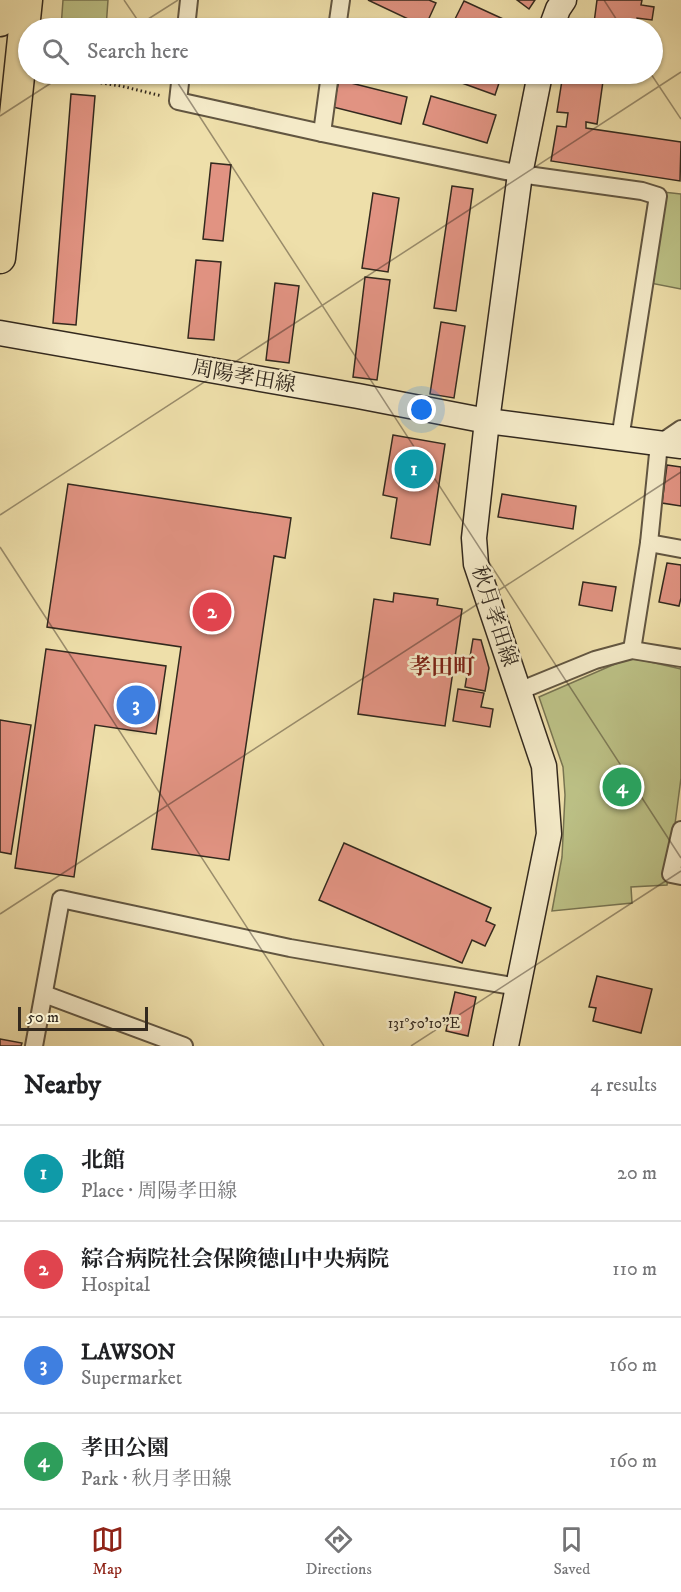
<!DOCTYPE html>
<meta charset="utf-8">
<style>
:root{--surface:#fff;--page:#f2f2f2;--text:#202124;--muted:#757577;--line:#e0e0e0;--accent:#8f2418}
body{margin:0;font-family:"IM FELL DW Pica","Noto Serif JP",serif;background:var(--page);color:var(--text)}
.scale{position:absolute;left:18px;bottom:15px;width:130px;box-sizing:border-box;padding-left:6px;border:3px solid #33291e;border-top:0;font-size:16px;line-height:21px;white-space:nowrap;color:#33291e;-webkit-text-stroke:4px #f4eac8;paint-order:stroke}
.you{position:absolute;left:422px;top:410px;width:21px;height:21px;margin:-15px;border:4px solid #fff;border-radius:50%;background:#1a73e8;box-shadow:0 0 0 9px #1a73e833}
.badge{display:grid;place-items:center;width:39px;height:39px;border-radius:50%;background:var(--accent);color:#fff;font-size:20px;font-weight:700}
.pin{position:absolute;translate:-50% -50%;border:3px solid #fff;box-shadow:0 2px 6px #0006}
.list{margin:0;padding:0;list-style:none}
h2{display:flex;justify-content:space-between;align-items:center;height:78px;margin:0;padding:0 24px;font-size:26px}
h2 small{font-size:20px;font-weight:400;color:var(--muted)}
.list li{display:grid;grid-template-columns:39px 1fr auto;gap:18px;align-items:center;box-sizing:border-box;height:96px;padding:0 24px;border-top:2px solid var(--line)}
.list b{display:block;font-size:22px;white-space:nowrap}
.list p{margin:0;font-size:20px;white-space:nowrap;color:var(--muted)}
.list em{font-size:20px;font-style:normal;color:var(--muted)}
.icon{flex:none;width:33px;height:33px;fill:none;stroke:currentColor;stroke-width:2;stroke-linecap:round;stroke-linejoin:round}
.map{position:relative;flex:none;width:681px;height:1046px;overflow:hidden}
.search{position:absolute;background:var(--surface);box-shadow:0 2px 4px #0004;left:18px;right:18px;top:18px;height:66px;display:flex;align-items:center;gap:15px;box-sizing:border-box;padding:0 21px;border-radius:33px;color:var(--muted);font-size:22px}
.sheet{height:462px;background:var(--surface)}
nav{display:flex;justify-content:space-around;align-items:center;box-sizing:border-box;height:84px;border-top:2px solid var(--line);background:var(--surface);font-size:16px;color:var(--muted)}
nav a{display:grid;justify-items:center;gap:3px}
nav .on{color:var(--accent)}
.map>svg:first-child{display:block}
</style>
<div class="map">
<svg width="681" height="1046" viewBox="0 0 681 1046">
<rect width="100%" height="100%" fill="#eedfaa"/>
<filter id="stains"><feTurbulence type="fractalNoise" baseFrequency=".00333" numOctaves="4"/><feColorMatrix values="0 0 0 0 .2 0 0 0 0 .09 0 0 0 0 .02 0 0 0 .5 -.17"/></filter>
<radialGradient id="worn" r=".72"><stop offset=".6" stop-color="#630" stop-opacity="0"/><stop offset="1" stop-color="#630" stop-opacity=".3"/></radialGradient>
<g fill="#bcc186" stroke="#787552" stroke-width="1.5">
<polygon points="63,0 108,0 106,28 61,28"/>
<polygon points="663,192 681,194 681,289 650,283"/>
<polygon points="633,658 681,669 681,778 667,885 631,887 632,903 552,911 562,857 565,795 563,767 539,697 615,664"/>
</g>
<g fill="#e19382" stroke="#33291e" stroke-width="1.5">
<polygon points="368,0 429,0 436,3 425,27"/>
<polygon points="517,0 535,0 529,9"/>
<polygon points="597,0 642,0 641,5 654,7 652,20 637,18 636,28 581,28 582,21 594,23"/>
<polygon points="464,1 523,28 465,28 453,23"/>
<polygon points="437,74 502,74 495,95"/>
<polygon points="563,74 604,74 597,124 586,122 586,128 681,142 680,181 551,161 557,126 566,127 568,113 557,112"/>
<polygon points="339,80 407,97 401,124 333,107"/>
<polygon points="71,94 95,96 76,325 53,323"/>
<polygon points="431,96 496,115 487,143 423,124"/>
<polygon points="211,163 231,165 223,241 203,239"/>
<polygon points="452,186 473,189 456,311 434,308"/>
<polygon points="373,193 399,198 388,272 362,268"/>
<polygon points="196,260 221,262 214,340 188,338"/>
<polygon points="365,277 390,280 377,380 353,377"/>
<polygon points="275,283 299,286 289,363 266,360"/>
<polygon points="441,322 465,326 454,398 430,394"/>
<polygon points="393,435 445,444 430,545 391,538 397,498 383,495"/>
<polygon points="667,465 681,467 681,506 662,503"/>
<polygon points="68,484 291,518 285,558 274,556 229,860 152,849 181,647 47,627"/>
<polygon points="502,494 576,506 573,529 498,517"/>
<polygon points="667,563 681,565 681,598 679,606 659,602"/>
<polygon points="583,582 616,587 612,611 579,605"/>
<polygon points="394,593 438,599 437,605 462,609 445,726 358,714 374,599 393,602"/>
<polygon points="473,639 481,640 489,668 485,691 465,687"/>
<polygon points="46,649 166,666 156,734 95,725 74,877 15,868"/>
<polygon points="458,689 484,693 481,707 493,709 490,727 453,721"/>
<polygon points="0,720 31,725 11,854 0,852"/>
<polygon points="344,843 491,908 486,921 495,925 485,946 472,940 462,963 319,900"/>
<polygon points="597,976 652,989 641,1033 593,1021 596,1008 589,1007"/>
<polygon points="455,992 476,997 468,1036 446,1031"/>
<polygon points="0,1039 22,1043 21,1046 0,1046"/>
</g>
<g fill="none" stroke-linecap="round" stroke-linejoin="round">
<defs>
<g id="street">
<polyline points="186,28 189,0"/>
<polyline points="337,28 341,0"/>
<polyline points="181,74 178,101 322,133 520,174 642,191 658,196 620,439"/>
<polyline points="322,133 330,74"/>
<polyline points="649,543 681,549"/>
<polyline points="632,650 649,543 659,444 681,429"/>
<polyline points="519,691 595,660 632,650 681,658"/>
<polyline points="681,830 671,874 681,876"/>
<polyline points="44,994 184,1046"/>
<polyline points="34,1046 61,899 290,948 518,987"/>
</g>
<g id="secondary">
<polyline points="551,28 558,9 564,0"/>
<polyline points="0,333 358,396 487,421 681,446"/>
<polyline points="506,1046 549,834 544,766 476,564 474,538 487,421 520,174 540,74"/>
</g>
<g id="highway">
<polyline points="0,21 3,0"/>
<polyline points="0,258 27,0"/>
</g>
</defs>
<use href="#street" stroke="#625641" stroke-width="20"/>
<use href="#secondary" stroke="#33291e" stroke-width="27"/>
<use href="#highway" stroke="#33291e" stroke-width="33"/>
<polyline stroke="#33291e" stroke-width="3" stroke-dasharray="1.5 3" stroke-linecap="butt" points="43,74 121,86 162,96"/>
<use href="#street" stroke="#f4eac8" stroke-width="16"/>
<use href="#secondary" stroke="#f4eac8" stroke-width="24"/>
<use href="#highway" stroke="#eedfaa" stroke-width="30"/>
</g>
<path fill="none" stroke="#33291e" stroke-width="1.5" stroke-opacity="0.45" d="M124,0l19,28M604,0l18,28M134,28l44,-28M172,74l509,784M651,74l30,45M0,116l65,-42M0,515l681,-443M0,547l324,499M0,914l681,-442M411,1046l270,-175"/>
<g text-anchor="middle" stroke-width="5" stroke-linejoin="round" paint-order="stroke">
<g font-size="21" fill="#33291e" stroke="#f4eac8">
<text transform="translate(244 376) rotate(10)" y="7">周陽孝田線</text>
<text transform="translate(495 616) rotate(72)" y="7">秋月孝田線</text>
</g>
<g font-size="22" font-weight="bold" fill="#7a1f14" stroke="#f4eac8">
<text x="442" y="674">孝田町</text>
</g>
</g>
<g font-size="15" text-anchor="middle" fill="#33291e" stroke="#f4eac8" stroke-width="5" stroke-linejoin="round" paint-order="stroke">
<text x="424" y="1028">131°50'10"E</text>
</g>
<rect width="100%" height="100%" filter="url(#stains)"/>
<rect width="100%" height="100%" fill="url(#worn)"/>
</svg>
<div class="scale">50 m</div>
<div class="you"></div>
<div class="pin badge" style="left:414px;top:469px;background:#0f9aa8">1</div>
<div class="pin badge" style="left:212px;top:612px;background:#e0444e">2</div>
<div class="pin badge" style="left:136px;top:705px;background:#3f7fe0">3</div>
<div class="pin badge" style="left:622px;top:787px;background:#2e9e5b">4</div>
<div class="search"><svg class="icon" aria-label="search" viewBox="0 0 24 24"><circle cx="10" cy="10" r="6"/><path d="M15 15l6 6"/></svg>Search here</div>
</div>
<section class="sheet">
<h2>Nearby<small>4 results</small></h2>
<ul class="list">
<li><span class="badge" style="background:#0f9aa8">1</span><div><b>北館</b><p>Place · 周陽孝田線</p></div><em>20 m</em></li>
<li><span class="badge" style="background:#e0444e">2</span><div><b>綜合病院社会保険徳山中央病院</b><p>Hospital</p></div><em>110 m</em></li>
<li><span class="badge" style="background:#3f7fe0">3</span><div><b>LAWSON</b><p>Supermarket</p></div><em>160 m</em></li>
<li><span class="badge" style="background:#2e9e5b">4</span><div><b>孝田公園</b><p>Park · 秋月孝田線</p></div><em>160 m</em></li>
</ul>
</section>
<nav>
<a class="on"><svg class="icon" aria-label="map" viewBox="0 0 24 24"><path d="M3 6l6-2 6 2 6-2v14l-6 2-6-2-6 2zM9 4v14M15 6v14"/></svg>Map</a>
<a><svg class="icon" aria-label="directions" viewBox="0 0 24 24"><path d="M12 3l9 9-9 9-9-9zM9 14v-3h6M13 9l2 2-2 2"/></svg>Directions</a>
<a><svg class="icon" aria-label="saved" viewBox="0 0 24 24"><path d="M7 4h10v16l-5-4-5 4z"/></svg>Saved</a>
</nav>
